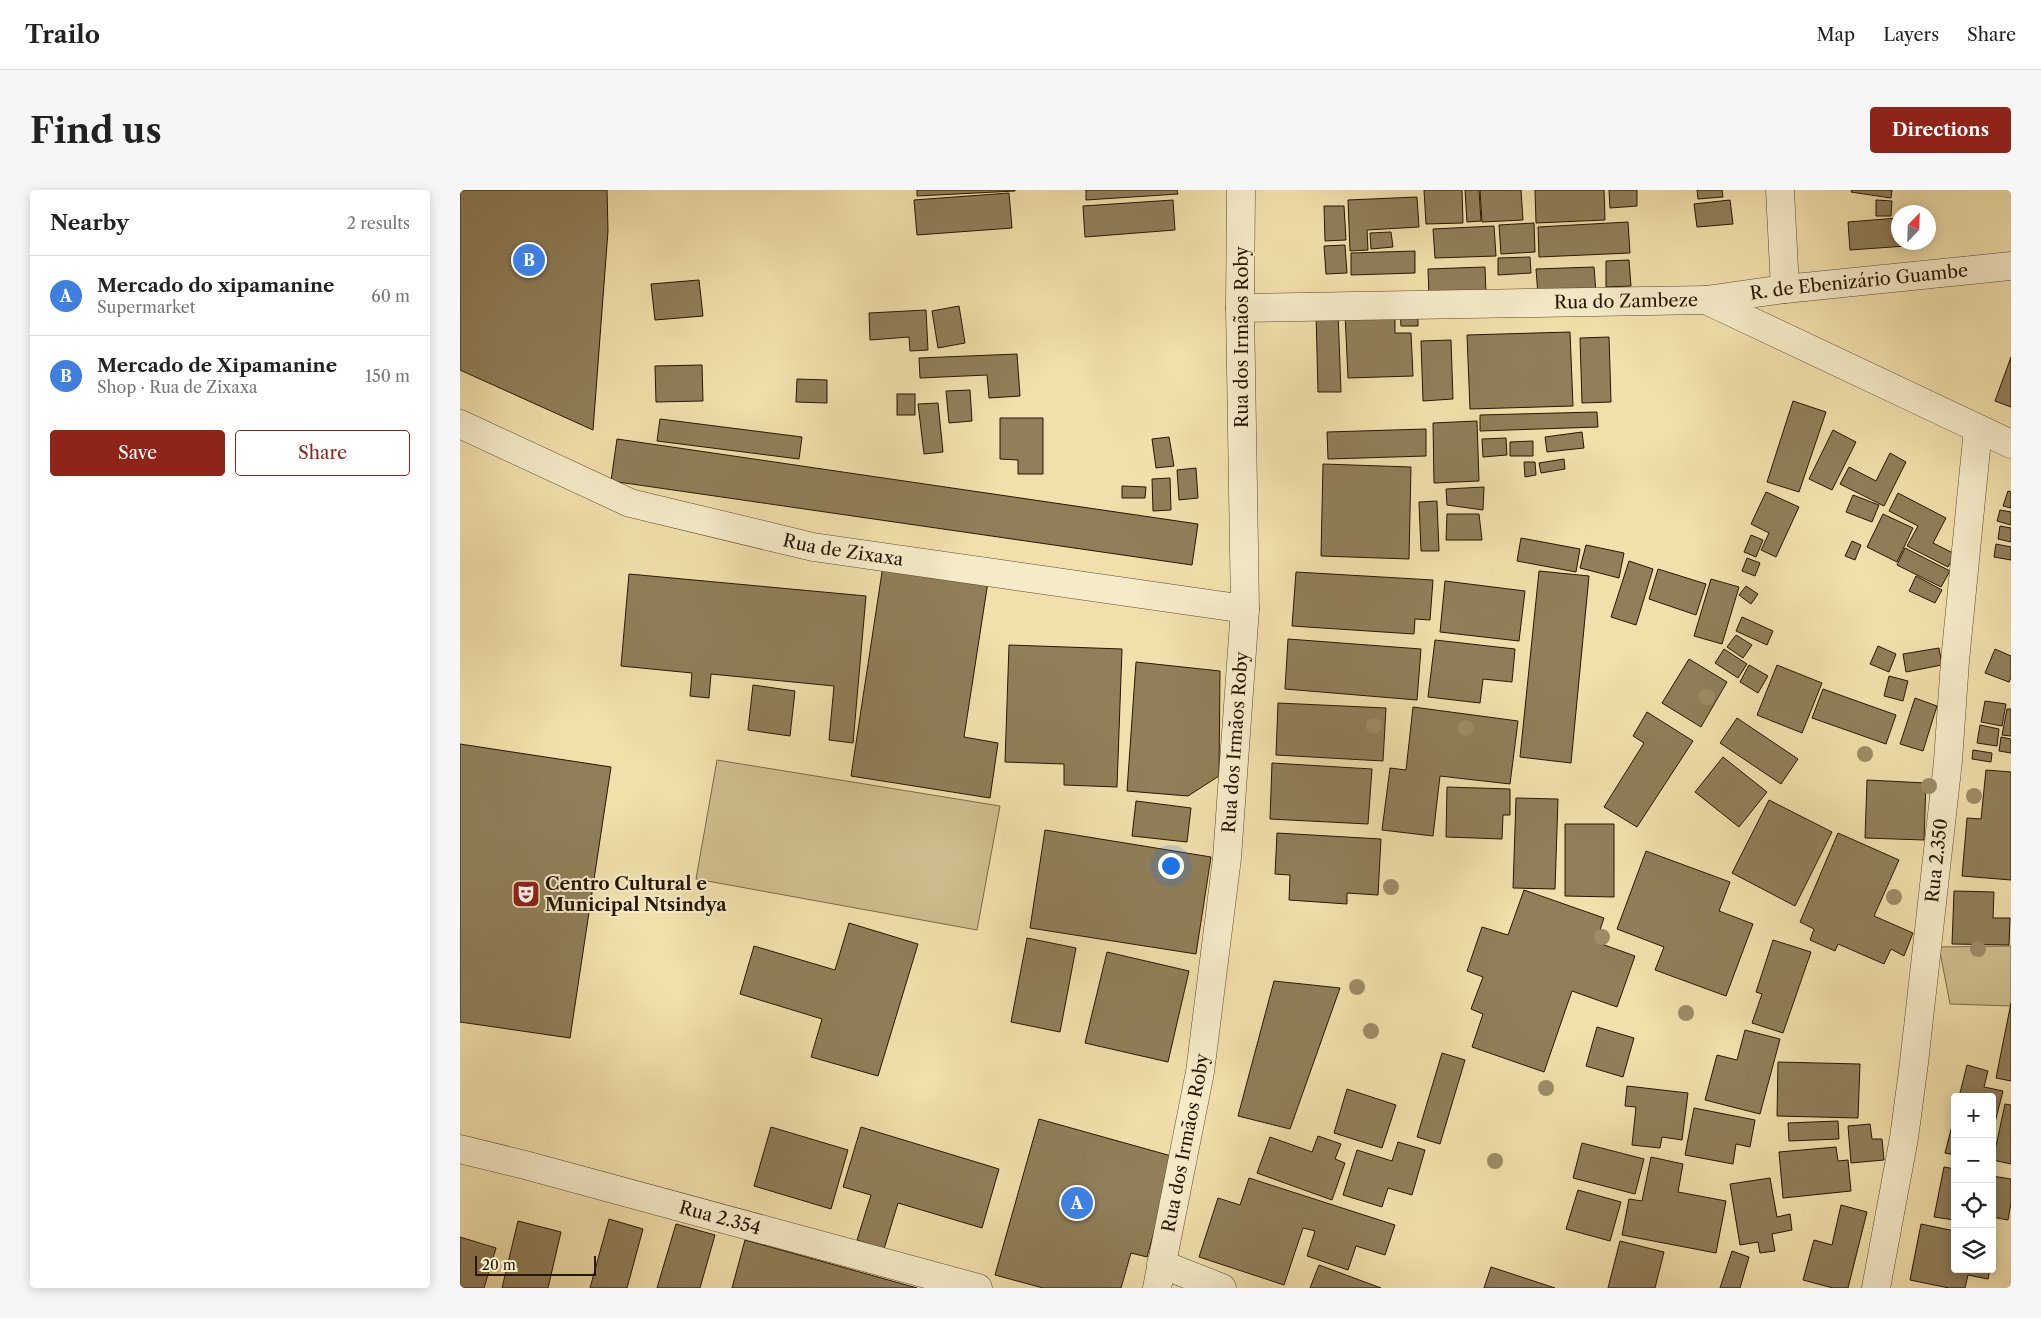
<!DOCTYPE html>
<meta charset="utf-8">
<style>
:root{--surface:#fff;--page:#f6f6f6;--text:#222;--muted:#767676;--line:#e0e0e0;--accent:#8f2418}
body{margin:0;font-family:"Libre Caslon Text",serif;background:var(--page);color:var(--text)}
.controls{position:absolute;right:15px;bottom:15px;display:grid;overflow:hidden;border-radius:5px;box-shadow:0 2px 12px #0003}
.controls button{width:45px;height:45px;display:grid;place-items:center;padding:0;border:0;border-bottom:1px solid var(--line);background:var(--surface);color:var(--text);font:25px sans-serif}
.compass{position:absolute;left:1431px;top:15px;width:45px;height:45px;border-radius:50%;background:var(--surface);box-shadow:0 2px 12px #0003;rotate:23deg}
.scale{position:absolute;left:15px;bottom:12px;width:121px;box-sizing:border-box;padding-left:5px;border:2px solid #271600;border-top:0;font-size:14px;line-height:18px;white-space:nowrap;color:#271600;-webkit-text-stroke:4px #f6ebc9;paint-order:stroke}
.you{position:absolute;left:710px;top:675px;width:18px;height:18px;margin:-12px;border:4px solid #fff;border-radius:50%;background:#1a73e8;box-shadow:0 0 0 8px #1a73e833}
.badge{display:grid;place-items:center;width:32px;height:32px;border-radius:50%;background:var(--accent);color:#fff;font-size:16px;font-weight:700}
.pin{position:absolute;translate:-50% -50%;border:2px solid #fff;box-shadow:0 1px 5px #0006}
.list{margin:0;padding:0;list-style:none}
h2{display:flex;justify-content:space-between;align-items:center;height:65px;margin:0;padding:0 20px;font-size:21px}
h2 small{font-size:16px;font-weight:400;color:var(--muted)}
.list li{display:grid;grid-template-columns:32px 1fr auto;gap:15px;align-items:center;box-sizing:border-box;height:80px;padding:0 20px;border-top:1px solid var(--line)}
.list b{display:block;font-size:19px;white-space:nowrap}
.list p{margin:0;font-size:16px;white-space:nowrap;color:var(--muted)}
.list em{font-size:16px;font-style:normal;color:var(--muted)}
.actions{display:flex;gap:10px;padding:15px 20px}
.actions a{flex:1;padding:11px 0;border:1px solid var(--accent);border-radius:5px;text-align:center;font-size:18px;color:var(--accent)}
.actions .main{background:var(--accent);color:#fff}
.icon{flex:none;width:28px;height:28px;fill:none;stroke:currentColor;stroke-width:2;stroke-linecap:round;stroke-linejoin:round}
.map{position:relative;flex:none;width:1551px;height:1098px;overflow:hidden;border-radius:5px}
header{display:flex;align-items:center;gap:30px;box-sizing:border-box;height:70px;padding:0 25px;background:var(--surface);border-bottom:1px solid var(--line)}
header strong{font-size:24px}
nav{display:flex;gap:28px;margin-inline-start:auto;font-size:18px}
.intro{display:flex;align-items:center;justify-content:space-between;box-sizing:border-box;height:120px;padding:0 30px}
h1{margin:0;font-size:35px}
.button{padding:12px 22px;border-radius:5px;background:var(--accent);color:#fff;font-size:18px;font-weight:700}
main{display:flex;gap:30px;padding:0 30px}
aside{flex:1;background:var(--surface);border-radius:5px;box-shadow:0 2px 12px #0003}
.map>svg:first-child{display:block}
</style>
<header>
<strong>Trailo</strong>
<nav><a>Map</a><a>Layers</a><a>Share</a></nav>
</header>
<div class="intro"><h1>Find us</h1><a class="button">Directions</a></div>
<main>
<aside>
<h2>Nearby<small>2 results</small></h2>
<ul class="list">
<li><span class="badge" style="background:#3f7fe0">A</span><div><b>Mercado do xipamanine</b><p>Supermarket</p></div><em>60 m</em></li>
<li><span class="badge" style="background:#3f7fe0">B</span><div><b>Mercado de Xipamanine</b><p>Shop · Rua de Zixaxa</p></div><em>150 m</em></li>
</ul>
<div class="actions"><a class="main">Save</a><a>Share</a></div>
</aside>
<div class="map">
<svg width="1551" height="1098" viewBox="0 0 1551 1098">
<rect width="100%" height="100%" fill="#f1e0ac"/>
<filter id="stains"><feTurbulence type="fractalNoise" baseFrequency=".004" numOctaves="4"/><feColorMatrix values="0 0 0 0 .2 0 0 0 0 .09 0 0 0 0 .02 0 0 0 .5 -.17"/></filter>
<radialGradient id="worn" r=".72"><stop offset=".6" stop-color="#630" stop-opacity="0"/><stop offset="1" stop-color="#630" stop-opacity=".3"/></radialGradient>
<g fill="#cfbe8f" stroke="#7b6a48">
<polygon points="257,570 540,616 517,740 236,689"/>
<polygon points="1551,756 1551,816 1490,814 1479,757"/>
</g>
<g fill="#907f59" stroke="#271600">
<polygon points="0,0 147,0 148,41 133,240 0,180"/>
<polygon points="457,0 555,0 555,1 457,6"/>
<polygon points="626,0 717,0 718,4 626,10"/>
<polygon points="964,0 1002,0 1003,33 966,34"/>
<polygon points="1005,0 1019,0 1021,31 1007,32"/>
<polygon points="1020,0 1061,0 1063,30 1022,32"/>
<polygon points="1075,0 1144,0 1145,30 1076,33"/>
<polygon points="1149,0 1177,0 1177,16 1150,18"/>
<polygon points="1237,0 1262,0 1263,7 1238,9"/>
<polygon points="1392,0 1432,0 1431,8 1391,2"/>
<polygon points="549,3 552,38 457,45 454,10"/>
<polygon points="957,7 959,37 907,40 908,60 890,61 888,10"/>
<polygon points="713,10 715,40 625,47 623,16"/>
<polygon points="1270,10 1273,34 1237,37 1234,14"/>
<polygon points="1416,10 1432,11 1431,26 1416,26"/>
<polygon points="864,16 884,16 886,50 865,51"/>
<polygon points="1438,28 1438,52 1460,52 1460,55 1390,60 1388,32"/>
<polygon points="1168,32 1170,63 1079,67 1078,37"/>
<polygon points="1074,33 1075,62 1041,64 1039,35"/>
<polygon points="1034,36 1036,66 975,68 973,39"/>
<polygon points="931,42 933,57 911,59 910,43"/>
<polygon points="885,55 887,83 866,84 864,56"/>
<polygon points="955,61 955,83 891,85 891,63"/>
<polygon points="1070,67 1071,83 1038,85 1038,68"/>
<polygon points="1169,70 1171,96 1146,97 1146,71"/>
<polygon points="1025,77 1026,104 969,107 968,79"/>
<polygon points="1134,77 1136,103 1078,105 1076,79"/>
<polygon points="239,90 243,126 195,130 191,94"/>
<polygon points="499,116 505,153 478,158 472,121"/>
<polygon points="940,119 958,119 958,136 941,136"/>
<polygon points="466,120 468,160 450,161 449,147 410,150 409,123"/>
<polygon points="878,122 881,202 858,202 856,123"/>
<polygon points="935,122 935,143 951,143 953,186 888,188 885,124"/>
<polygon points="1110,142 1113,216 1010,219 1007,145"/>
<polygon points="1149,147 1151,212 1122,213 1120,148"/>
<polygon points="991,150 993,209 963,211 961,151"/>
<polygon points="557,164 560,206 529,208 527,185 460,188 459,168"/>
<polygon points="1551,167 1551,217 1535,211"/>
<polygon points="242,175 243,211 196,212 195,176"/>
<polygon points="337,189 367,190 367,213 336,212"/>
<polygon points="510,200 512,231 489,233 486,201"/>
<rect x="437" y="204" width="18" height="21"/>
<polygon points="1333,211 1366,222 1339,302 1307,292"/>
<polygon points="478,213 483,262 464,264 458,214"/>
<polygon points="1137,222 1138,237 1020,241 1020,225"/>
<polygon points="540,228 583,228 583,284 558,284 558,270 540,269"/>
<polygon points="200,229 342,247 339,269 197,251"/>
<polygon points="1017,231 1019,291 974,293 973,233"/>
<polygon points="966,239 966,266 868,269 867,242"/>
<polygon points="1373,240 1396,252 1372,300 1349,289"/>
<polygon points="1122,242 1124,258 1087,262 1085,247"/>
<polygon points="709,247 714,276 696,278 692,249"/>
<polygon points="1046,248 1047,265 1023,267 1022,249"/>
<polygon points="157,249 738,334 732,375 151,291"/>
<polygon points="1073,251 1073,266 1050,266 1050,252"/>
<polygon points="1430,263 1446,272 1424,316 1380,294 1389,277 1416,291"/>
<polygon points="1104,269 1105,279 1081,283 1079,273"/>
<polygon points="1064,272 1075,272 1076,285 1065,287"/>
<polygon points="863,274 951,277 949,369 861,366"/>
<polygon points="736,278 738,308 719,310 717,280"/>
<polygon points="710,288 711,320 693,321 692,289"/>
<polygon points="662,296 686,297 685,308 662,308"/>
<polygon points="1024,297 1023,320 987,315 986,299"/>
<polygon points="1548,301 1551,302 1551,318 1543,316"/>
<polygon points="1306,302 1339,317 1316,367 1301,360 1309,343 1291,334"/>
<polygon points="1438,303 1486,328 1473,353 1495,364 1488,377 1447,356 1458,336 1429,321"/>
<polygon points="1393,305 1419,315 1412,332 1386,322"/>
<polygon points="977,311 979,361 961,361 959,312"/>
<polygon points="1540,320 1551,322 1551,335 1537,331"/>
<polygon points="987,324 1019,324 1022,350 986,350"/>
<polygon points="1423,324 1453,338 1437,372 1407,357"/>
<polygon points="1540,336 1551,338 1551,352 1538,349"/>
<polygon points="1291,345 1303,350 1296,367 1284,362"/>
<polygon points="1061,348 1120,359 1116,382 1057,371"/>
<polygon points="1392,351 1401,355 1395,370 1385,366"/>
<polygon points="1536,354 1551,357 1551,370 1534,367"/>
<polygon points="1126,355 1164,363 1159,388 1120,378"/>
<polygon points="1445,358 1490,381 1481,397 1437,375"/>
<polygon points="1287,368 1300,373 1295,386 1282,381"/>
<polygon points="424,369 529,385 504,547 538,553 530,608 391,586"/>
<polygon points="1169,371 1193,379 1176,435 1151,427"/>
<polygon points="1198,379 1246,394 1236,425 1189,409"/>
<polygon points="1079,381 1129,386 1111,573 1060,567"/>
<polygon points="836,382 973,390 970,430 955,429 954,444 832,436"/>
<polygon points="169,384 406,406 393,553 369,550 374,496 251,484 249,508 230,506 232,483 161,476"/>
<polygon points="1456,386 1482,400 1475,413 1449,401"/>
<polygon points="1251,389 1279,397 1262,454 1234,446"/>
<polygon points="985,391 1065,401 1059,451 980,442"/>
<polygon points="1286,396 1298,404 1291,414 1279,405"/>
<polygon points="1282,427 1313,441 1307,455 1276,441"/>
<polygon points="1276,445 1292,455 1283,468 1267,457"/>
<polygon points="828,449 961,459 957,510 825,499"/>
<polygon points="975,450 1055,459 1052,492 1023,489 1020,513 968,507"/>
<polygon points="549,455 662,459 657,597 604,595 604,574 545,572"/>
<polygon points="1418,456 1436,464 1429,482 1410,474"/>
<polygon points="1479,458 1482,475 1446,482 1443,464"/>
<polygon points="1264,459 1287,474 1278,488 1255,473"/>
<polygon points="1535,459 1551,466 1551,487 1549,492 1525,483"/>
<polygon points="1229,469 1267,492 1241,537 1202,513"/>
<polygon points="676,472 760,481 759,586 728,606 667,601"/>
<polygon points="1289,475 1308,486 1298,503 1280,492"/>
<polygon points="1317,475 1362,493 1342,543 1297,525"/>
<polygon points="1429,486 1448,491 1443,511 1424,506"/>
<polygon points="293,495 335,501 330,546 288,540"/>
<polygon points="1363,499 1436,525 1426,554 1352,528"/>
<polygon points="1455,508 1477,516 1463,561 1440,554"/>
<polygon points="1525,511 1546,514 1542,536 1521,532"/>
<polygon points="818,513 926,518 923,571 816,565"/>
<polygon points="953,517 1058,531 1050,594 980,586 973,646 922,640 930,578 946,580"/>
<polygon points="1547,519 1551,519 1551,546 1542,545"/>
<polygon points="1187,522 1233,551 1177,637 1144,617 1184,553 1173,546"/>
<polygon points="1277,528 1338,569 1321,594 1260,553"/>
<polygon points="1520,535 1539,539 1537,556 1517,553"/>
<polygon points="1541,547 1551,549 1551,563 1539,561"/>
<polygon points="0,554 151,577 110,848 0,832"/>
<polygon points="1513,560 1532,563 1531,572 1512,569"/>
<polygon points="1263,567 1307,602 1279,637 1235,602"/>
<polygon points="812,573 912,579 908,634 810,629"/>
<polygon points="1526,580 1551,582 1551,690 1502,686 1507,628 1521,629"/>
<polygon points="1407,590 1466,593 1464,650 1405,648"/>
<polygon points="987,597 1050,599 1050,625 1043,625 1042,649 986,647"/>
<polygon points="1056,608 1098,609 1095,699 1053,698"/>
<polygon points="1309,610 1372,642 1335,716 1272,683"/>
<polygon points="676,611 731,618 727,652 672,646"/>
<polygon points="1105,634 1154,634 1154,707 1105,706"/>
<polygon points="585,640 751,667 736,764 570,738"/>
<polygon points="817,643 921,649 918,705 887,703 887,714 829,710 830,685 815,684"/>
<polygon points="1378,643 1439,670 1414,726 1453,743 1444,766 1431,759 1424,774 1378,754 1375,761 1350,750 1354,739 1340,732"/>
<polygon points="1186,661 1270,692 1259,721 1293,734 1266,806 1195,780 1204,757 1157,739"/>
<polygon points="1064,700 1144,728 1136,752 1175,766 1157,817 1112,801 1084,882 1012,857 1023,824 1011,819 1023,787 1007,781 1022,737 1048,745"/>
<polygon points="1494,701 1534,702 1533,728 1550,728 1549,755 1492,754"/>
<polygon points="389,733 458,754 418,886 351,867 362,829 280,804 294,756 375,780"/>
<polygon points="567,748 616,758 600,842 551,832"/>
<polygon points="1313,750 1351,762 1323,843 1292,833 1302,804 1296,802"/>
<polygon points="647,762 729,781 708,872 625,853"/>
<polygon points="814,791 880,798 830,939 778,926"/>
<polygon points="1551,813 1551,891 1536,888"/>
<polygon points="1137,837 1174,848 1163,887 1126,876"/>
<polygon points="1285,840 1320,849 1300,924 1245,910 1257,865 1277,870"/>
<polygon points="982,863 1005,870 980,954 957,947"/>
<polygon points="1318,872 1400,874 1398,928 1317,926"/>
<polygon points="1507,875 1528,881 1524,897 1543,901 1532,944 1532,907 1499,907"/>
<polygon points="1167,896 1228,903 1222,950 1202,947 1200,958 1172,955 1176,917 1165,916"/>
<polygon points="887,899 936,915 922,958 874,943"/>
<polygon points="1545,914 1551,915 1551,974 1533,970"/>
<polygon points="1234,918 1295,930 1290,957 1276,954 1273,974 1225,965"/>
<polygon points="1495,924 1495,965 1485,963"/>
<polygon points="579,929 715,967 687,1067 671,1063 661,1098 583,1098 535,1085"/>
<polygon points="1378,931 1379,949 1329,951 1328,933"/>
<polygon points="1410,934 1412,949 1422,949 1424,970 1391,973 1388,936"/>
<polygon points="311,937 388,960 371,1019 294,996"/>
<polygon points="401,937 539,979 522,1038 438,1013 424,1059 397,1050 411,1005 383,997"/>
<polygon points="858,946 881,954 875,969 885,973 872,1010 797,983 810,947 852,962"/>
<polygon points="938,952 965,960 952,1005 928,998 922,1017 883,1005 897,960 932,971"/>
<polygon points="1122,953 1184,969 1175,1004 1113,988"/>
<polygon points="1376,957 1378,971 1388,970 1391,1001 1323,1008 1319,962"/>
<polygon points="1191,967 1223,974 1218,1002 1266,1011 1256,1063 1162,1045 1169,1009 1182,1011"/>
<polygon points="1484,977 1495,979 1495,1030 1474,1027"/>
<polygon points="1532,986 1551,989 1551,1013 1548,1030 1532,1027"/>
<polygon points="789,988 935,1035 925,1065 896,1056 888,1080 847,1066 855,1041 843,1038 824,1095 739,1067 758,1008 780,1015"/>
<polygon points="1310,988 1317,1027 1330,1024 1332,1040 1312,1044 1315,1061 1300,1063 1298,1052 1280,1055 1270,994"/>
<polygon points="1118,1000 1161,1012 1150,1051 1106,1039"/>
<polygon points="1381,1015 1407,1022 1388,1098 1373,1098 1343,1090 1354,1050 1372,1055"/>
<polygon points="149,1029 183,1039 167,1098 130,1098"/>
<polygon points="58,1031 101,1042 88,1098 42,1098"/>
<polygon points="216,1034 255,1045 240,1098 197,1098"/>
<polygon points="1461,1034 1495,1041 1495,1079 1530,1079 1528,1089 1508,1085 1505,1098 1489,1098 1450,1090"/>
<polygon points="0,1047 36,1058 24,1098 0,1098"/>
<polygon points="285,1050 457,1098 272,1098"/>
<polygon points="1160,1051 1204,1062 1195,1098 1148,1098"/>
<polygon points="1272,1061 1289,1067 1280,1098 1260,1098"/>
<polygon points="859,1075 921,1098 850,1098"/>
<polygon points="1031,1077 1095,1098 1024,1098"/>
</g>
<g fill="none" stroke-linecap="round" stroke-linejoin="round">
<defs>
<g id="minor">
<polyline points="1320,0 1325,99"/>
<path id="s1" d="M1246,110l79,-11 226,-23"/>
<path id="s2" d="M780,118l466,-8 305,144"/>
<path id="s3" d="M0,234l170,79 183,44 432,62"/>
<path id="s4" d="M0,959l65,16 453,123"/>
<polyline points="701,1074 762,1098"/>
<path id="s5" d="M697,1098l43,-216 27,-214 18,-249 -5,-301 1,-118"/>
<path id="s6" d="M1416,1098l28,-150 10,-75 34,-302 7,-100 23,-232"/>
</g>
</defs>
<use href="#minor" stroke="#5a482b" stroke-width="29"/>
<use href="#minor" stroke="#f6ebc9" stroke-width="28"/>
</g>
<g fill="#9d8c65">
<circle cx="1247" cy="507" r="8"/>
<circle cx="914" cy="536" r="8"/>
<circle cx="1006" cy="538" r="8"/>
<circle cx="1405" cy="564" r="8"/>
<circle cx="1469" cy="596" r="8"/>
<circle cx="1514" cy="606" r="8"/>
<circle cx="931" cy="697" r="8"/>
<circle cx="1434" cy="707" r="8"/>
<circle cx="1142" cy="747" r="8"/>
<circle cx="1518" cy="759" r="8"/>
<circle cx="897" cy="797" r="8"/>
<circle cx="1226" cy="823" r="8"/>
<circle cx="911" cy="841" r="8"/>
<circle cx="1086" cy="898" r="8"/>
<circle cx="1035" cy="971" r="8"/>
</g>
<defs>
<symbol id="theatre-square" viewBox="-11 -11 22 22"><rect x="-9" y="-9" width="18" height="18" rx="4" fill="#8f2418" stroke="#f6ebc9"/><path d="M-5-5.5Q0-4 5-5.5V0Q5 5 0 6Q-5 5-5 0ZM-3.3-2.5H-1v1.5H-3.3ZM1-2.5H3.3v1.5H1ZM-2.8 1Q0 5.5 2.8 1Z" fill="#fff"/></symbol>
</defs>
<g fill-rule="evenodd">
<use href="#theatre-square" x="50" y="688" width="32" height="32"/>
</g>
<g text-anchor="middle" stroke-width="4" stroke-linejoin="round" paint-order="stroke">
<g font-size="18" fill="#271600" stroke="#f6ebc9">
<text dy="6" stroke="none"><textPath href="#s1" startOffset="154">R. de Ebenizário Guambe</textPath></text>
<text dy="6" stroke="none"><textPath href="#s2" startOffset="386">Rua do Zambeze</textPath></text>
<text transform="translate(782 147) rotate(-90)" y="6">Rua dos Irmãos Roby</text>
<text dy="6" stroke="none"><textPath href="#s3" startOffset="406">Rua de Zixaxa</textPath></text>
<text dy="6" stroke="none"><textPath href="#s5" startOffset="552">Rua dos Irmãos Roby</textPath></text>
<text dy="6" stroke="none"><textPath href="#s6" startOffset="432">Rua 2.350</textPath></text>
<text dy="6" stroke="none"><textPath href="#s5" startOffset="148">Rua dos Irmãos Roby</textPath></text>
<text dy="6" stroke="none"><textPath href="#s4" startOffset="269">Rua 2.354</textPath></text>
</g>
<g font-size="18" font-weight="bold" fill="#271600" stroke="#f6ebc9" text-anchor="start">
<text x="85" y="700">Centro Cultural e<tspan x="85" dy="21">Municipal Ntsindya</tspan></text>
</g>
</g>
<rect width="100%" height="100%" filter="url(#stains)"/>
<rect width="100%" height="100%" fill="url(#worn)"/>
</svg>
<div class="controls">
<button>+</button>
<button>−</button>
<button><svg class="icon" aria-label="locate" viewBox="0 0 24 24"><circle cx="12" cy="12" r="6"/><path d="M12 2v4M12 18v4M2 12h4M18 12h4"/></svg></button>
<button><svg class="icon" aria-label="layers" viewBox="0 0 24 24"><path d="M12 4l9 5-9 5-9-5zM3 14l9 5 9-5"/></svg></button>
</div>
<svg class="compass" viewBox="-18 -18 36 36"><path d="M0-13l5 13h-10z" fill="#e53935"/><path d="M0 13l5-13h-10z" fill="#767676"/></svg>
<div class="scale">20 m</div>
<div class="you"></div>
<div class="pin badge" style="left:617px;top:1013px;background:#3f7fe0">A</div>
<div class="pin badge" style="left:69px;top:70px;background:#3f7fe0">B</div>
</div>
</main>
